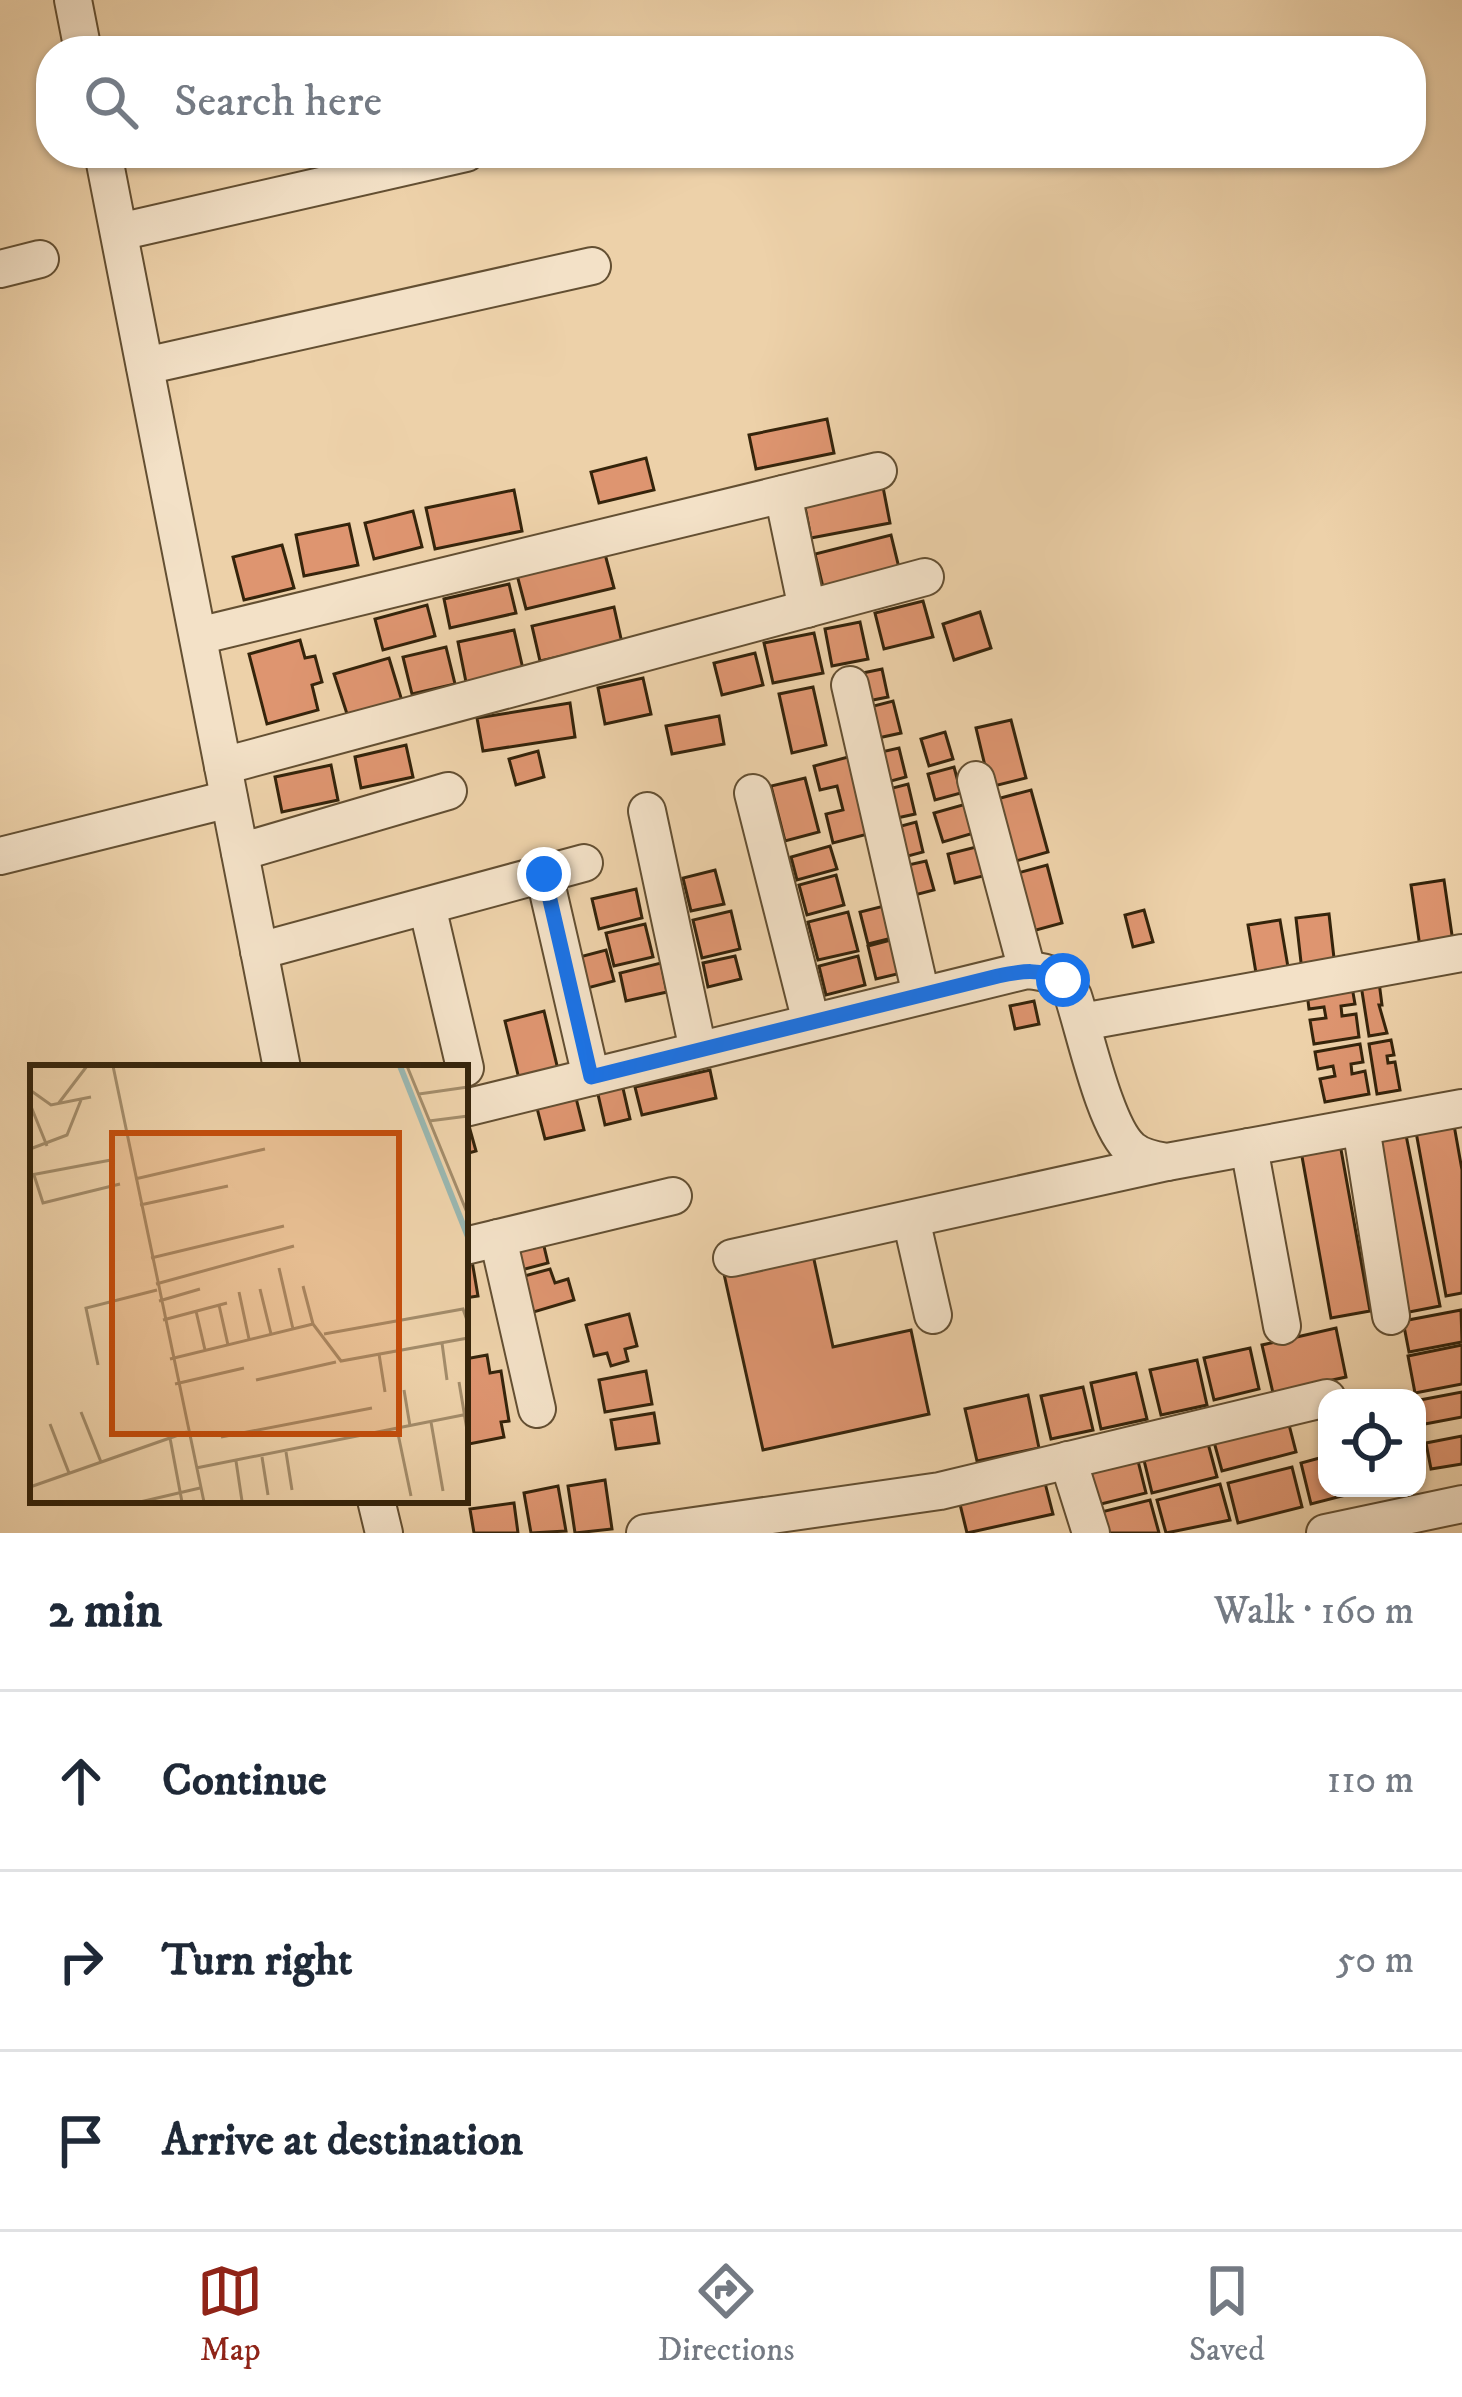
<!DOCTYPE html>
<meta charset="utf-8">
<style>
:root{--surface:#fff;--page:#f6f6f7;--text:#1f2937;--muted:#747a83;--line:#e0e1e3;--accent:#8f2418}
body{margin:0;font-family:"IM FELL DW Pica",serif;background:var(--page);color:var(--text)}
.controls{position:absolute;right:36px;bottom:36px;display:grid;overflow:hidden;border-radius:24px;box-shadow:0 3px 9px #0004}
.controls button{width:108px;height:108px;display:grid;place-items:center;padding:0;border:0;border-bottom:3px solid var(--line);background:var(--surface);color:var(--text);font:60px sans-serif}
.stop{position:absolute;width:36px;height:36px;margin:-27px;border:9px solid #1a73e8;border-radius:50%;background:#fff}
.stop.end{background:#1a73e8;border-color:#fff;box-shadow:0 3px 12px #0008}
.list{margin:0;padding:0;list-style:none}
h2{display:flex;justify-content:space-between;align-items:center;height:156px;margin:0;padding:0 48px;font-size:51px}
h2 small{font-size:39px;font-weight:400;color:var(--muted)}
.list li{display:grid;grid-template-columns:78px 1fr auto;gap:36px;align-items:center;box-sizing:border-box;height:180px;padding:0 48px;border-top:3px solid var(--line)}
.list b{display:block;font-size:45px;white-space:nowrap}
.list em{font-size:39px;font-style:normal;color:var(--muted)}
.icon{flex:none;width:66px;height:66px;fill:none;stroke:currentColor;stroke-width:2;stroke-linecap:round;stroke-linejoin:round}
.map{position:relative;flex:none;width:1462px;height:1533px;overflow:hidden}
.search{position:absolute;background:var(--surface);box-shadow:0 3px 9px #0004;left:36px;right:36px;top:36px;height:132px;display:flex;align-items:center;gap:30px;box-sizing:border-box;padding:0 42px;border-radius:48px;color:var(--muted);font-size:45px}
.sheet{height:696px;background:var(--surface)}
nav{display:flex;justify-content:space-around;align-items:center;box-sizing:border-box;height:168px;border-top:3px solid var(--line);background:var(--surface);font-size:33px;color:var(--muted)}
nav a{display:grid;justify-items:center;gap:6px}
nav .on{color:var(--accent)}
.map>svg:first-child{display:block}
</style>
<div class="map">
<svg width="1462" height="1533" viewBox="0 0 1462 1533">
<rect width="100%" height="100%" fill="#edd1a9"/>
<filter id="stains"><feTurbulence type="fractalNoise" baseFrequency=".00167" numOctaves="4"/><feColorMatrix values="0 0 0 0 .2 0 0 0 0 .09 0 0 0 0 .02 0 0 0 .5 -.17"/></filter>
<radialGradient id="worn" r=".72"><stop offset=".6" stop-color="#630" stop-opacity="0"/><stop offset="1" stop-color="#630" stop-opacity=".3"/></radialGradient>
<g fill="#de9570" stroke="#35240b" stroke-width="3">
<polygon points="827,419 834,453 756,469 749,435"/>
<polygon points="646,458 654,490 599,503 591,472"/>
<polygon points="883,487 890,523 811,538 804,502"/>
<polygon points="514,490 522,531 435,549 426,508"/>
<polygon points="413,511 422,547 374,559 365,523"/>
<polygon points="349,524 358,565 304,576 296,535"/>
<polygon points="891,535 899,568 823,587 815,554"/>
<polygon points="282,545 294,588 244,600 233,557"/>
<polygon points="605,554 614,588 526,609 517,575"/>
<polygon points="509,584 516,613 450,628 444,599"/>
<polygon points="923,601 933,637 884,649 875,613"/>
<polygon points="427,605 435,636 383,650 375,619"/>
<polygon points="614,607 622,643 540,661 532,626"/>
<polygon points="980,612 991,648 954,660 943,624"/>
<polygon points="860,622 868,659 832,666 825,629"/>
<polygon points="514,630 523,669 466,682 458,642"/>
<polygon points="814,633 823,673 773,683 764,643"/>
<polygon points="300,640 305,658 315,656 322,682 312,685 318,710 267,724 249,654"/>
<polygon points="446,647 455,684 412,694 403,657"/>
<polygon points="755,653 763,685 722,695 714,663"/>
<polygon points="389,658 402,701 348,717 334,674"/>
<polygon points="882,669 888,697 858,703 853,675"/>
<polygon points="643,678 651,714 605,724 598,688"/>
<polygon points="813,687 826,745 792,753 779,694"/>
<polygon points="893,701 901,733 869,740 862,709"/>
<polygon points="570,703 575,737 483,751 477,718"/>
<polygon points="719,716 724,744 672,754 666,726"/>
<polygon points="1011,720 1026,778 990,787 976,728"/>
<polygon points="945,732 953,759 929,766 921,739"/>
<polygon points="406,745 413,777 361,788 355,757"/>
<polygon points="899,748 906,777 880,784 872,754"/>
<polygon points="538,751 544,777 516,785 509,759"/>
<polygon points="848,757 868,834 833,843 826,814 843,810 837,786 820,790 814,766"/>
<polygon points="331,765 338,800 282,812 275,777"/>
<polygon points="954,767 961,793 935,800 928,774"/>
<polygon points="805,778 819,832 785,841 771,786"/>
<polygon points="908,784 915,814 888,820 881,791"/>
<polygon points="1031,790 1048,852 1009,863 993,800"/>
<polygon points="966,804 974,833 943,842 934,813"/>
<polygon points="916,822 923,852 897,859 890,829"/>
<polygon points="830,846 837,869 797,880 791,857"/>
<polygon points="976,847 983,876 955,883 948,854"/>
<polygon points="926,861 934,890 907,897 899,867"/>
<polygon points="1047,865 1062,923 1029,932 1014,874"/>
<polygon points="715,870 724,904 691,911 683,878"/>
<polygon points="836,875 844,905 807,915 799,885"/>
<polygon points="1444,880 1453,942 1420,947 1411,885"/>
<polygon points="636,889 642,918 599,929 592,899"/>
<polygon points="888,905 896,937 868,944 860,912"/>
<polygon points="1144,910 1153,942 1133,947 1125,915"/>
<polygon points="731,911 740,949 702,958 693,920"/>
<polygon points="848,912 858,951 818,960 808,922"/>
<polygon points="1329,914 1335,967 1302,971 1296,918"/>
<polygon points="1280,920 1289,973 1257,979 1248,925"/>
<polygon points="645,924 653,957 614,966 606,933"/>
<polygon points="902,937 910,971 876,979 868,946"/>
<polygon points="606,950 614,981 576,991 568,960"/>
<polygon points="735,956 741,979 708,987 703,963"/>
<polygon points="858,956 865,985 826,995 819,966"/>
<polygon points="661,963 667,992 626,1001 620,973"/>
<polygon points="1379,982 1382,1005 1379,1005 1387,1033 1369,1036 1361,985"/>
<polygon points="1352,987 1355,1004 1341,1006 1342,1016 1356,1014 1359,1037 1314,1044 1310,1020 1326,1018 1324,1007 1309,1009 1307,993"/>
<polygon points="1034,1001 1039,1024 1015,1029 1010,1006"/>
<polygon points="544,1011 559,1074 520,1083 505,1021"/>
<polygon points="1391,1040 1394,1055 1387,1056 1388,1063 1395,1062 1400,1090 1377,1094 1369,1044"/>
<polygon points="1360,1044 1363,1062 1351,1064 1352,1074 1365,1071 1369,1094 1325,1102 1320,1079 1335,1076 1333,1066 1318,1069 1315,1052"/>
<polygon points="710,1070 716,1098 642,1115 635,1087"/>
<polygon points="622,1084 630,1119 605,1125 597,1090"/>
<polygon points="576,1098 584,1130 545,1139 537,1108"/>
<polygon points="1454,1125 1462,1170 1462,1293 1446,1296 1416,1132"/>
<polygon points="469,1126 476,1151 465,1154 465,1127"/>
<polygon points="1406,1135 1440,1306 1404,1313 1370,1142"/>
<polygon points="1340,1144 1370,1311 1331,1318 1301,1151"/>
<polygon points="542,1238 548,1263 510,1273 503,1249"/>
<polygon points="471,1255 478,1296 465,1298 465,1256"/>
<polygon points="813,1255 833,1347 911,1330 929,1414 763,1450 724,1274"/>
<polygon points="550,1269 555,1283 568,1279 574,1300 527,1314 517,1278"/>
<polygon points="1461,1310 1462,1342 1409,1352 1403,1321"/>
<polygon points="629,1314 637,1346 625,1349 628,1361 611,1366 607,1353 594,1356 586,1325"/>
<polygon points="1336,1328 1346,1377 1273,1393 1262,1345"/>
<polygon points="1462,1345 1462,1384 1415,1393 1408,1356"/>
<polygon points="1250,1348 1259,1389 1214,1400 1204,1358"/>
<polygon points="487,1355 490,1373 501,1371 509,1421 501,1422 504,1437 469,1444 465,1359"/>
<polygon points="1197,1360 1207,1405 1161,1415 1150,1370"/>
<polygon points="646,1371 652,1404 605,1412 599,1380"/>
<polygon points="1136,1373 1147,1419 1101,1429 1091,1383"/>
<polygon points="1083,1387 1093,1430 1051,1439 1041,1396"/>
<polygon points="1462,1392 1462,1417 1425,1424 1420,1400"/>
<polygon points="1028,1395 1039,1448 977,1461 965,1409"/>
<polygon points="654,1413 659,1443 616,1449 611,1420"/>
<polygon points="1286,1413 1296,1452 1222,1471 1211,1431"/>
<polygon points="1206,1436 1217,1477 1152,1493 1142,1452"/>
<polygon points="1462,1436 1462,1464 1431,1469 1426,1443"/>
<polygon points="1136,1453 1146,1493 1093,1506 1082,1466"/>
<polygon points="1327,1456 1327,1488 1373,1488 1311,1504 1301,1463"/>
<polygon points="1292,1467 1302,1507 1238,1523 1228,1483"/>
<polygon points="1044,1479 1053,1514 967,1533 959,1500"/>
<polygon points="605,1480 612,1529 575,1533 568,1486"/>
<polygon points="1220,1484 1230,1520 1166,1533 1157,1500"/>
<polygon points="558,1486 566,1531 531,1533 524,1493"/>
<polygon points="1150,1500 1159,1533 1102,1533 1097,1513"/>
<polygon points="514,1503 518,1533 474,1533 470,1509"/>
</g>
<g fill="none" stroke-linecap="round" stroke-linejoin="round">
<defs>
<g id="minor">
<polyline points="73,0 83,51"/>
<polyline points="103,153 282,1068"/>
<polyline points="119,232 466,153"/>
<polyline points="0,269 40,259"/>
<polyline points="145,366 592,266"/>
<polyline points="783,494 807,609"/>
<polyline points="198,636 878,471"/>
<polyline points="850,685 921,995"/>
<polyline points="223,766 925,577"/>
<polyline points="976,780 1027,970"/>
<polyline points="753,793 811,1022"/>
<polyline points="647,811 698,1050"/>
<polyline points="240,852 448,791"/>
<polyline points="0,856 229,799"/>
<polyline points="544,874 591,1077"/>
<polyline points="427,906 465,1068"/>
<polyline points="259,951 584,863"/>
<polyline points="1082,1022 1462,953"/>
<path d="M465,1108l562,-138c23,2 34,6 46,26 12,36 32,131 58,153 10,9 24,11 36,13l295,-54"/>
<polyline points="1361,1127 1391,1316"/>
<polyline points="1249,1147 1282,1326"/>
<polyline points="911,1219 933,1315"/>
<polyline points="498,1238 537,1409"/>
<polyline points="465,1246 673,1196"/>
<polyline points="732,1258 1167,1162"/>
<polyline points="1068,1460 1091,1533"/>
<polyline points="376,1500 384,1533"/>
<polyline points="645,1533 940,1491 1327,1398"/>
<polyline points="1325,1533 1462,1504"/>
</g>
</defs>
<use href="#minor" stroke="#634f32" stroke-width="40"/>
<use href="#minor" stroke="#f3e1c7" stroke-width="36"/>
</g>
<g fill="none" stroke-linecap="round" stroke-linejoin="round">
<path stroke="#1a73e8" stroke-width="15" d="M544,874l47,203 407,-101c24,-5 42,-8 65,4"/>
</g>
<g transform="translate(30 1065)">
<rect width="438" height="438" fill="#edd1a9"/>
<path fill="none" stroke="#9ab6af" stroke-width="6" d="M370,1l68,171"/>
<path fill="none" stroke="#a38c6a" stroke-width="3" d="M83,1l91,436M377,1l61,149M0,25l21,15 40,-8M389,29l49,-7M0,39l17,42M28,39l29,-38M399,56l39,-5M0,84l37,-14 14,-35M1,110l80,-15M4,110l9,28 77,-19M105,114l130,-30M110,140l88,-19M121,193l133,-32M249,203l14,61M126,219l138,-38M273,221l10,38M230,224l11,45M209,227l10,47M129,236l41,-12M189,240l9,40M166,246l9,39M133,255l64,-17M294,269l139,-25 5,14M412,278l5,37M349,289l6,38M140,294l143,-35 28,37 127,-23M68,300l-12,-57 71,-18M226,315l80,-18M429,317l9,54M145,319l69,-16M374,325l6,36M51,347l20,50M401,357l12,69M20,359l19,49M367,364l14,67M191,372l151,-29M140,373l12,64M256,387l6,38M232,392l6,38M206,396l6,40M166,403l272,-54M0,422l157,-55M110,437l60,-14"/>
<path fill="#c44e0c" fill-opacity="0.15" stroke="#c44e0c" stroke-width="6" d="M82,68h287v301h-287z"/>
<rect width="438" height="438" fill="none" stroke="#35240b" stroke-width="6"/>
</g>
<rect width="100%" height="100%" filter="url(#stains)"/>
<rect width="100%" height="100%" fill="url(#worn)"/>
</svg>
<div class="controls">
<button><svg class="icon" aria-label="locate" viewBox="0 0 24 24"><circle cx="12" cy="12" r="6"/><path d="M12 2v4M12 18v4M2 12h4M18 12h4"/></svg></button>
</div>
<div class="stop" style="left:1063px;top:980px"></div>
<div class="stop end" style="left:544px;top:874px"></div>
<div class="search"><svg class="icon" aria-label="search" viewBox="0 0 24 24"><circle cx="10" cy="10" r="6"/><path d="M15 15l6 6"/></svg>Search here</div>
</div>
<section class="sheet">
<h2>2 min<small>Walk · 160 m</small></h2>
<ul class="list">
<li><svg class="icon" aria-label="ahead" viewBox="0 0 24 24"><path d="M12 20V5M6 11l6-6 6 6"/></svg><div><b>Continue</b></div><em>110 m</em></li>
<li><svg class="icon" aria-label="right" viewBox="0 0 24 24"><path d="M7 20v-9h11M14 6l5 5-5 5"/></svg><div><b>Turn right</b></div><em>50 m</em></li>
<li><svg class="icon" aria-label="arrive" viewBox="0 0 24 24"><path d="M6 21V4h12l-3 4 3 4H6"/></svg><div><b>Arrive at destination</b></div></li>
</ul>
</section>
<nav>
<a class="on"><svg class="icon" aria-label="map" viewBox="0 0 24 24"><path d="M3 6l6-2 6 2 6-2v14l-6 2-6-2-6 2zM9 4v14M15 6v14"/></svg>Map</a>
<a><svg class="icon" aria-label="directions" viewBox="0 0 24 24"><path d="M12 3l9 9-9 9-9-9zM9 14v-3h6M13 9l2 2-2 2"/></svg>Directions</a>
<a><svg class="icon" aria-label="saved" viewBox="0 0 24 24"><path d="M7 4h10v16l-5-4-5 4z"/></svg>Saved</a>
</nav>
